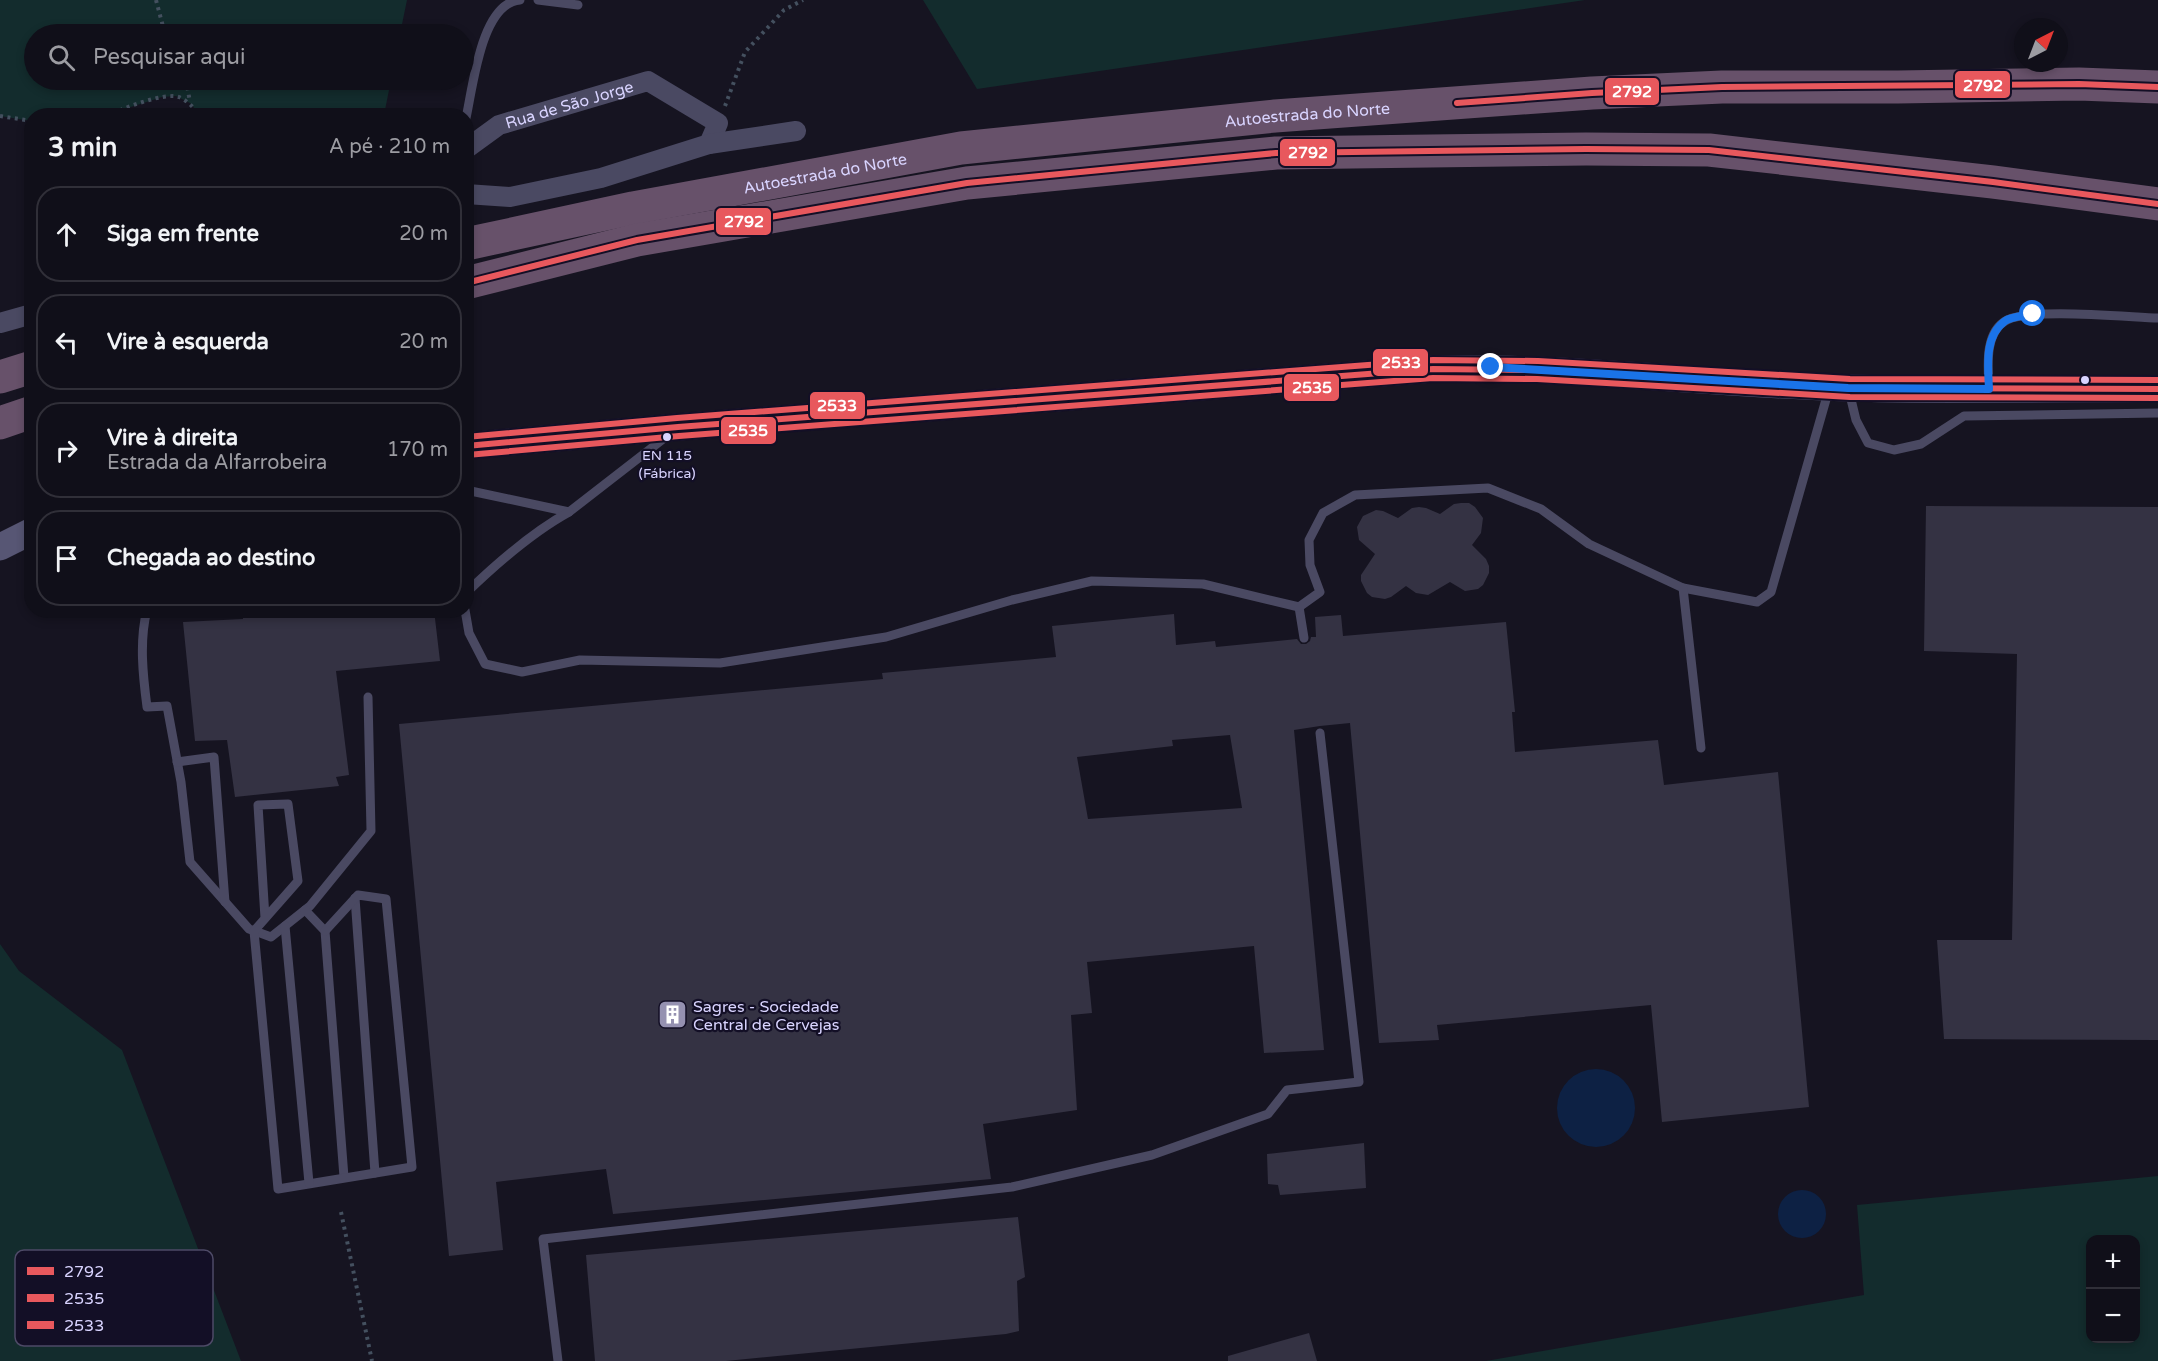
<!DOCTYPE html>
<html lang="pt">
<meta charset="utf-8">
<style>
:root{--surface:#100f19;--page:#1e1d26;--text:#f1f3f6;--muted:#9c9ca2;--line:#302f38}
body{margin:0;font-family:"Varela Round",sans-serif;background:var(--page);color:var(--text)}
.controls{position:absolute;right:18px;bottom:18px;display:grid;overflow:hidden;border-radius:12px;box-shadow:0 3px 9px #0003}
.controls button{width:54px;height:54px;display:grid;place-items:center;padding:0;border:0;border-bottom:2px solid var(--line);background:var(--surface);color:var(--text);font:30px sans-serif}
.compass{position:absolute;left:2014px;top:18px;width:54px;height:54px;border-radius:50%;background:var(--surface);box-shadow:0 3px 9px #0003;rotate:42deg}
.stop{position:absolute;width:18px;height:18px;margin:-14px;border:4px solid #1a73e8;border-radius:50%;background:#fff}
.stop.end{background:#1a73e8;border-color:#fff;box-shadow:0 2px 6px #0008}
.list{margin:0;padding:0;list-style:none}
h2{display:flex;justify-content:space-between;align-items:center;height:78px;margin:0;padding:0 24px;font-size:26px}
h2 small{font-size:20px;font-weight:400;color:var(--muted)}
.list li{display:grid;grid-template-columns:39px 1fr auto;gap:18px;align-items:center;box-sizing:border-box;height:96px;margin:0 12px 12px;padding:0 12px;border:2px solid var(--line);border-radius:24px}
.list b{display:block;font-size:22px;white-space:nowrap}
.list p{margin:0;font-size:20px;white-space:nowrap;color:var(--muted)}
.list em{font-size:20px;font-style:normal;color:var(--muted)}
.icon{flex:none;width:33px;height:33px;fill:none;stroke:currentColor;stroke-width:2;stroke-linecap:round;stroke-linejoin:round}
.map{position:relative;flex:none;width:2158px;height:1361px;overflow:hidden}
.search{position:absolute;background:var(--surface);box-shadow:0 3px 9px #0003;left:24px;top:24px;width:450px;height:66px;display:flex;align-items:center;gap:15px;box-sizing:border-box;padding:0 21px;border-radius:33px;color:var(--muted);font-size:22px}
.panel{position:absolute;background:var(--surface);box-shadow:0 3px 9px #0003;left:24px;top:108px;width:450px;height:510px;border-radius:24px}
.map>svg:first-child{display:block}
</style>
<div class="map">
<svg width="2158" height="1361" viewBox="0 0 2158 1361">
<rect width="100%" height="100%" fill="#161421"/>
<g fill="#132c2d" fill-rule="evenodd">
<polygon points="0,0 407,0 400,34 34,34 34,80 391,80 384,115 200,115 190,103 176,96 162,97 106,115 32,116 31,121 0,116"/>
<polygon points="923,0 1585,0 977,89"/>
<polygon points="0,944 19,971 122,1050 241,1361 0,1361"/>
<path d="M2158,1176v185h-672l378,-66 -7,-90zM2090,1240h46v98h-46z"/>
</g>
<g fill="#0d2144">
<circle cx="1596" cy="1108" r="39"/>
<circle cx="1802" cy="1214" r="24"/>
</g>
<g fill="#343243" fill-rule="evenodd">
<polygon points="1461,503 1469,503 1475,507 1483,518 1481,533 1472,545 1486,559 1489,566 1489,573 1483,585 1478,589 1465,591 1450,582 1428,595 1416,593 1406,586 1391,597 1385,599 1372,597 1367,593 1361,581 1361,575 1375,554 1359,540 1357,527 1363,516 1376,510 1383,511 1398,518 1412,508 1419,507 1426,508 1440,514 1454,504"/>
<polygon points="1926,506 2158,507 2158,1040 1944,1039 1937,940 2012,940 2017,654 1924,651"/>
<polygon points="242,610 285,610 287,616 309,616 312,610 434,610 440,661 336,671 349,775 336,777 339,786 235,797 227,740 195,741 183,622 243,619"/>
<path d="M1174,614l2,31 39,-4 1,6 81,-8 4,5h5l4,-3 1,-4h5l-1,-20 26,-2 2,21 163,-14 9,90h-3l3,40 143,-12 6,45 114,-13 31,335 -147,15 -11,-117 -214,20 2,15 -60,3 -29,-320 -30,3 -26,4 30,320 -60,3 -10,-107 -167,16 5,51 -21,2 6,95 -94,14 8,55 -378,35 -7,-45 -110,13 7,68 -54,6 -50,-532 484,-45 -1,-6 174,-16 -4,-31zM1230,735l12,73 -154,11 -11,-62 96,-11 -1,-6z"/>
<polygon points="1364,1143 1366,1188 1280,1195 1278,1185 1268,1184 1267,1154"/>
<polygon points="1018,1217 1025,1277 1017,1281 1019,1331 1006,1334 726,1361 595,1361 586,1255"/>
<polygon points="1309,1333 1317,1361 1228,1361 1228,1356"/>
</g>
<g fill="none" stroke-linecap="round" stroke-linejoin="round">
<g stroke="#44505f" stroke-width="4" stroke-dasharray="3 4.5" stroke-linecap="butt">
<polyline points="156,0 165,34"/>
<polyline points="186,80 190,102"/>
<polyline points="725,106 745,52 784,10 803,0"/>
<polyline points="0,116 32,121"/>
<path d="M106,116c16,-7 57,-24 73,-19 9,4 15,11 21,19"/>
<polyline points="341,1212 372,1361"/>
</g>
<g stroke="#4a4962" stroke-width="9">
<polyline points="538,0 578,5"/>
<path d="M466,118c7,-31 15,-115 54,-118"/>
<path d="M1989,387c-1,-20 -5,-55 18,-67 23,-12 120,-3 151,-2"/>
<polyline points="1849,391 1856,420 1868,443 1894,450 1921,444 1964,416 2158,413"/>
<polyline points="466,490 569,512 667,436"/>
<polyline points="1683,588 1757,602 1771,592 1829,389"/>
<path d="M466,593c31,-30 65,-60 103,-81"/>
<polyline points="1299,607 1304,638"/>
<path d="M147,610c-8,31 -4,66 0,97l20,-1 14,76 9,80 59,67 22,8 39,-31 61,-75 -3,-134"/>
<polyline points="465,610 469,633 485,664 522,672 580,660 720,663 886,637 1012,600 1092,581 1203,584 1299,607 1320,592 1310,565 1309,540 1323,513 1355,495 1488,488 1541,509 1589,544 1683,588 1701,748"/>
<polyline points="177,762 214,757 225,902"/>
<polyline points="355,898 375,1173"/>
<polyline points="305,910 325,931 344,1177"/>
<polyline points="265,918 258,805 288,804 298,881 254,931 278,1189 412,1167 386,899 358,895 325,931"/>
<polyline points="285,926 309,1183"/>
<polyline points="558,1361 543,1239 1012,1187 1152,1155 1268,1114 1287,1090 1359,1082 1320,733"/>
</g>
<g stroke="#4a4962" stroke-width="20">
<path id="s1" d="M466,149l33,-24 149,-44 70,42 -9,21"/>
<polyline points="466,194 510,197 601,178 709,144 796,131"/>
<polyline points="0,323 32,314"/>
</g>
<g stroke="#575674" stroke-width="27">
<path d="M466,446l212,-19 755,-58c139,-3 277,15 417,19 102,3 205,1 308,1"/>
<polyline points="0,547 32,531"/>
</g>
<g stroke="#67516a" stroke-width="33">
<path id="s2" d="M466,244l167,-36 328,-60 314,-32 317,-23 130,-6h176l181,-3 79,3"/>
<polyline points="466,283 637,240 967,183 1276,153 1586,149 1709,150 1993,182 2158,204"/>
<polyline points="0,377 32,367"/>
<polyline points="0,423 32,412"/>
</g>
<defs>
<g id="bus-1">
<polyline points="1457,103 1592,93 1722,87 2079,84 2158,87"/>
<polyline points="466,283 637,240 967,183 1276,153 1586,149 1709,150 1993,182 2158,204"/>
<polyline points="466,446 678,427 1433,369 1537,370 1850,388 2158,389"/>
</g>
<polyline id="bus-2" points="467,455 679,436 1433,378 1537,379 1850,397 2158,398"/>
<polyline id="bus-3" points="466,437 677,418 1433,360 1538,361 1850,379 2158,380"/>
</defs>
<use href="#bus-1" stroke="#130f26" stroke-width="10"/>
<use href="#bus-2" stroke="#130f26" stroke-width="10"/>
<use href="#bus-3" stroke="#130f26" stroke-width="10"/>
<use href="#bus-1" stroke="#e8585d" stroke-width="6"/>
<use href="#bus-2" stroke="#e8585d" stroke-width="6"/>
<use href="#bus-3" stroke="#e8585d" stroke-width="6"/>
</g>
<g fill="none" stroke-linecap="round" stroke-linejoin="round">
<path stroke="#1a73e8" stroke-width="8" d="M1491,367l357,21 141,1c-1,-22 -5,-53 16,-68 7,-5 20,-5 28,-7"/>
</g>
<defs>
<symbol id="building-square" viewBox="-11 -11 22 22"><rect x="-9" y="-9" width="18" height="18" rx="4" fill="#9591b1" stroke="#130f26"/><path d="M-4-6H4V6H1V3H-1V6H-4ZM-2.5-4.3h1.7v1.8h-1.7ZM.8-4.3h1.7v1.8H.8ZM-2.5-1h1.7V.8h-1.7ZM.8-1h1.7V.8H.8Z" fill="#fff"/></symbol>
</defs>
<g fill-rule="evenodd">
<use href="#building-square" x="656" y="998" width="33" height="33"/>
</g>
<g fill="#d9d4ff" stroke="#130f26" stroke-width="2">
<circle cx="2085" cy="380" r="5"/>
<circle cx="667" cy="437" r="5"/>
</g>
<g text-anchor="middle" stroke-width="4.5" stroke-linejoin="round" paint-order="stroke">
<g font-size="14" fill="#d9d4ff" stroke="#130f26">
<text x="667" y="460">EN 115<tspan x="667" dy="18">(Fábrica)</tspan></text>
</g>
<g font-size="16" fill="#d9d4ff" stroke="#130f26">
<text dy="6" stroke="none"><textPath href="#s1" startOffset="114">Rua de São Jorge</textPath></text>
<text dy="6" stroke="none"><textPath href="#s2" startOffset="852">Autoestrada do Norte</textPath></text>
<text dy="6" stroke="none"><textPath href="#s2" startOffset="366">Autoestrada do Norte</textPath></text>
</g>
<g font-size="16" fill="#d9d4ff" stroke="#130f26" text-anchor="start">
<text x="693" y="1012">Sagres - Sociedade<tspan x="693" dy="18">Central de Cervejas</tspan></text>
</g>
</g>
<rect x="15" y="1250" width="198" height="96" rx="9" fill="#130f26" stroke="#4e4a67" stroke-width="1.5"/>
<rect x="27" y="1267" width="27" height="8" fill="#e8585d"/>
<rect x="27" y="1294" width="27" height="8" fill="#e8585d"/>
<rect x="27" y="1321" width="27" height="8" fill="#e8585d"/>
<g font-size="16" fill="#d9d4ff">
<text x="64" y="1277">2792</text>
<text x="64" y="1304">2535</text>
<text x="64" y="1331">2533</text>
</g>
<g stroke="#130f26" stroke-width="2">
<rect x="1954" y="70" width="57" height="29" rx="6" fill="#e8585d"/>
<rect x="1604" y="77" width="56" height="29" rx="6" fill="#e8585d"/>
<rect x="1279" y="138" width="57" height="29" rx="6" fill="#e8585d"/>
<rect x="715" y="207" width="57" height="29" rx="6" fill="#e8585d"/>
<rect x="1372" y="348" width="57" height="29" rx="6" fill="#e8585d"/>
<rect x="1283" y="373" width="57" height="29" rx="6" fill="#e8585d"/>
<rect x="809" y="391" width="57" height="29" rx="6" fill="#e8585d"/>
<rect x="720" y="416" width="57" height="29" rx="6" fill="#e8585d"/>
</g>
<g font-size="16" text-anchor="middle" font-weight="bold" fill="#fff">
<text x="1983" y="91">2792</text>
<text x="1632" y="97">2792</text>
<text x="1308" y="158">2792</text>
<text x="744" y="227">2792</text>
<text x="1401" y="368">2533</text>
<text x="1312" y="393">2535</text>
<text x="837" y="411">2533</text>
<text x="748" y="436">2535</text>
</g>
</svg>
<div class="controls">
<button>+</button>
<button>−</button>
</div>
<svg class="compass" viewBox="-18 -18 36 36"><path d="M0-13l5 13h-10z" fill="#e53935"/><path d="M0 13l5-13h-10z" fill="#9c9ca2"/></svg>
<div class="stop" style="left:2033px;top:314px"></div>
<div class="stop end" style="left:1491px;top:367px"></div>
<div class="search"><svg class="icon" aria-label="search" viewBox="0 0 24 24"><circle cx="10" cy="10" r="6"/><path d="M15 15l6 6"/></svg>Pesquisar aqui</div>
<section class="panel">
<h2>3 min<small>A pé · 210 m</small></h2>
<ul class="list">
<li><svg class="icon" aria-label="ahead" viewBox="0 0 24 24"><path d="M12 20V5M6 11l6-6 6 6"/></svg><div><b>Siga em frente</b></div><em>20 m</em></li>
<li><svg class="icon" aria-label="left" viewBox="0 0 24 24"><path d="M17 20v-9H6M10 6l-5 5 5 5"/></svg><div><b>Vire à esquerda</b></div><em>20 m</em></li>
<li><svg class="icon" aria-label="right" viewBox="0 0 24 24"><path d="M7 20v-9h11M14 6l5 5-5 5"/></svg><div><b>Vire à direita</b><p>Estrada da Alfarrobeira</p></div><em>170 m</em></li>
<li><svg class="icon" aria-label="arrive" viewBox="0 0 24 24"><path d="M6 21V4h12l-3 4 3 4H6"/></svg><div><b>Chegada ao destino</b></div></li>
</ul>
</section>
</div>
